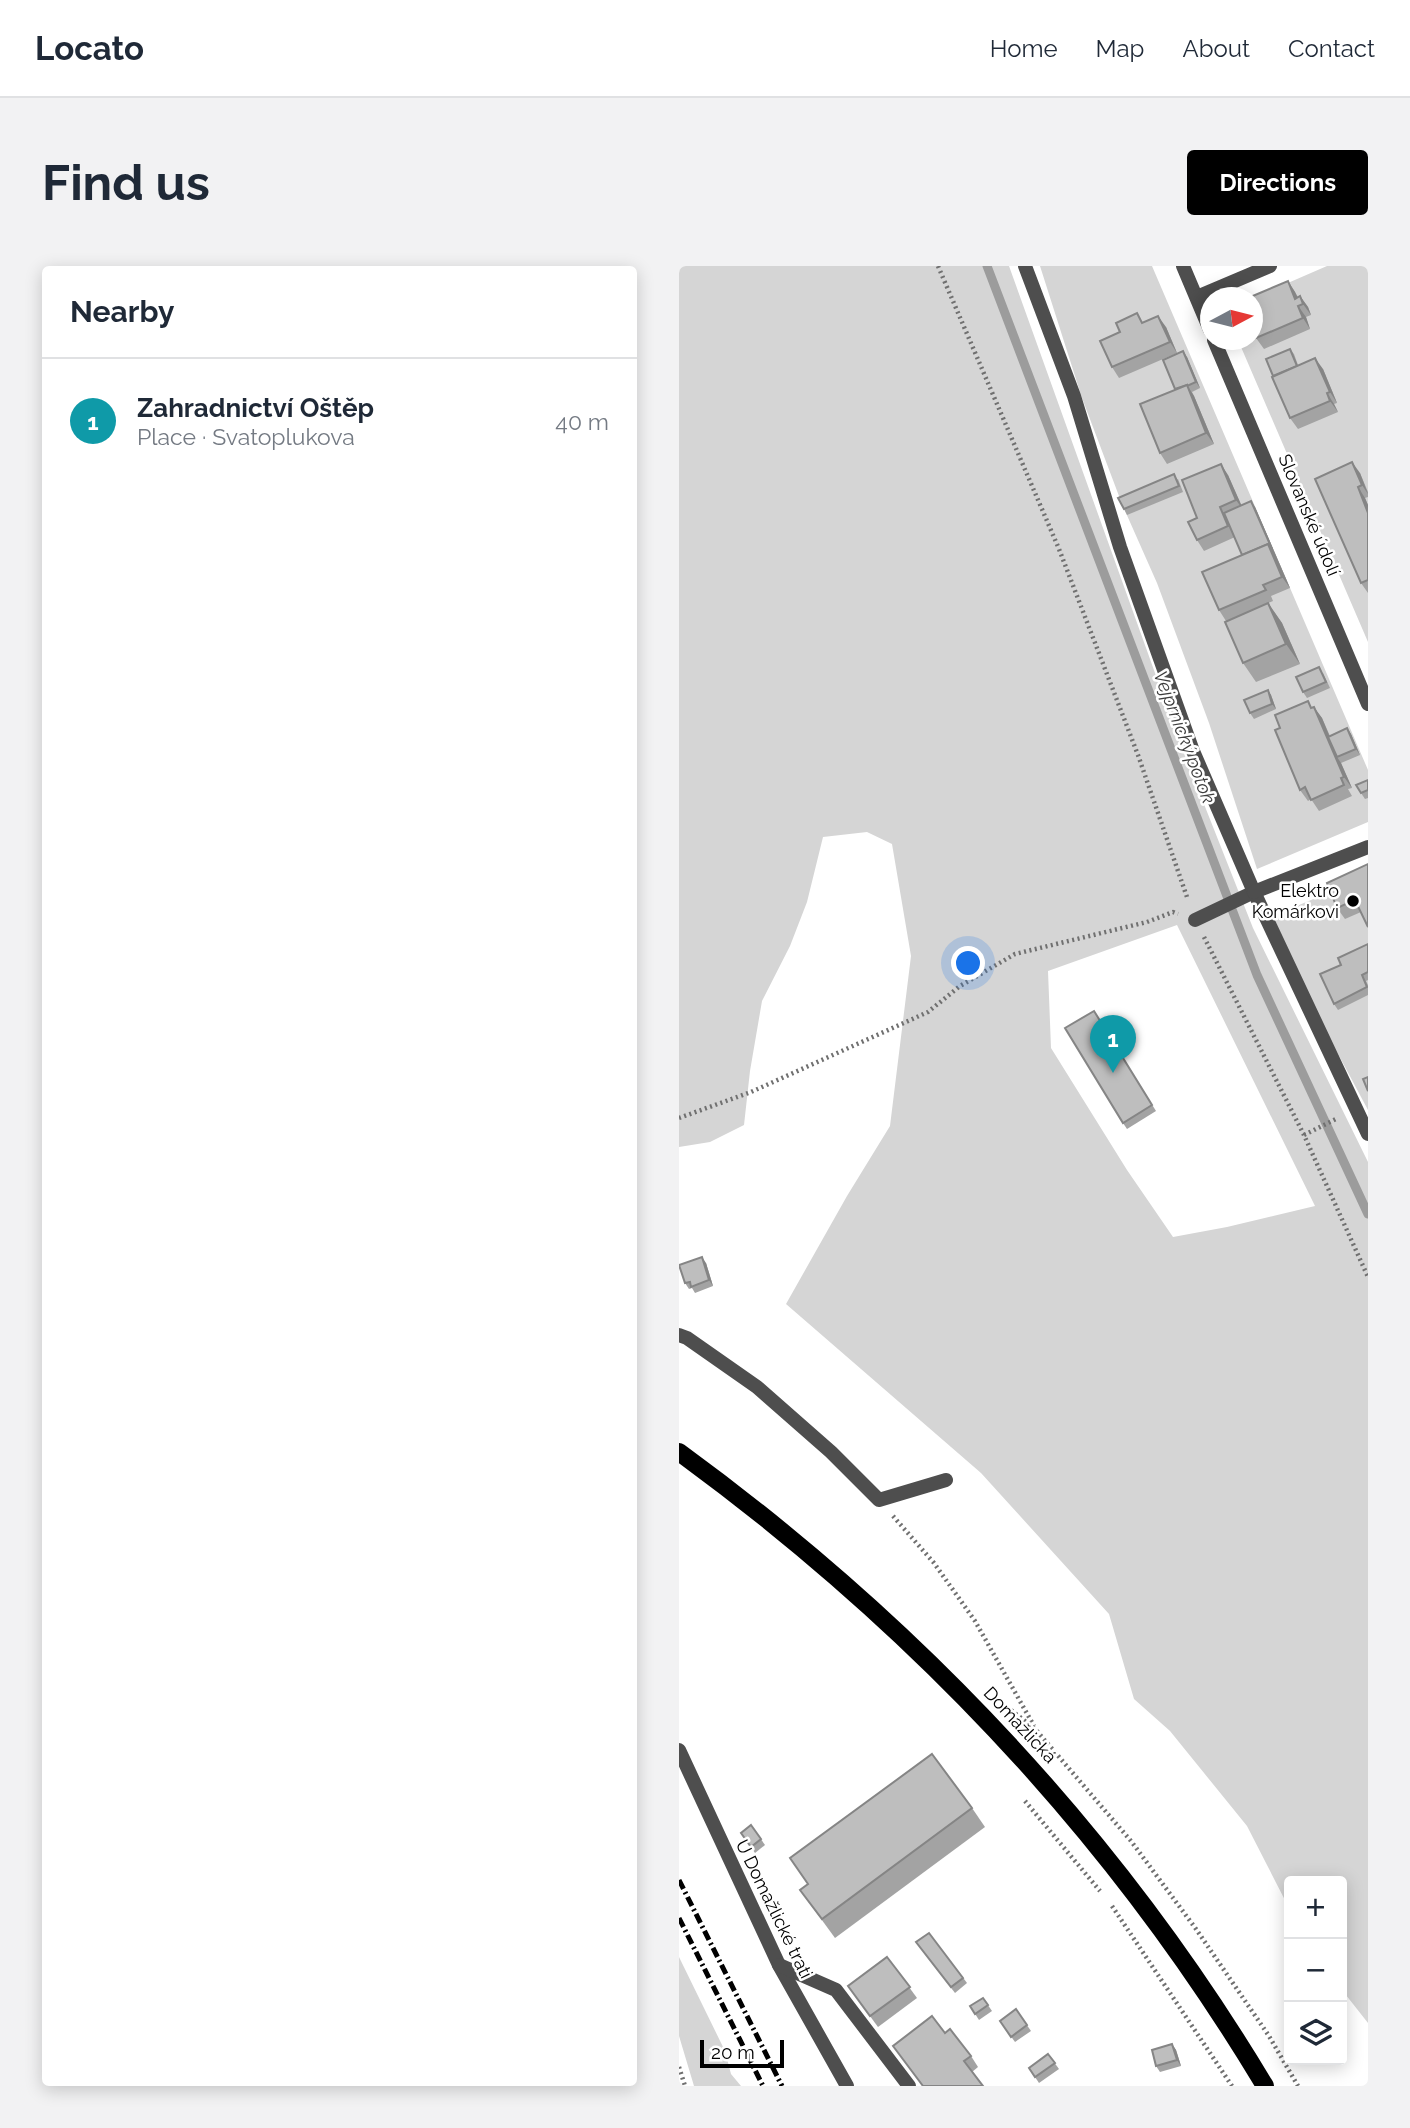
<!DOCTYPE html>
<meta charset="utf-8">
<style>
:root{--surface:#fff;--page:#f2f2f3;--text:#1f2937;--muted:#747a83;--line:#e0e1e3;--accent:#000}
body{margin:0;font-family:Raleway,sans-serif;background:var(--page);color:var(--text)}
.controls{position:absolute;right:21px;bottom:21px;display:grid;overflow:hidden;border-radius:7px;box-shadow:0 4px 18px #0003}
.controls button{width:63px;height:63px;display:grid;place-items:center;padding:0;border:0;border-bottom:2px solid var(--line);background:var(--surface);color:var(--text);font:35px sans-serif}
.compass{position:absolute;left:521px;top:21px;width:63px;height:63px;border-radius:50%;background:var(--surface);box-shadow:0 4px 18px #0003;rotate:83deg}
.scale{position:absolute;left:21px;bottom:18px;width:84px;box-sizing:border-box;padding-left:7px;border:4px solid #000;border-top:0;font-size:19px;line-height:24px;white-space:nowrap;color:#000;-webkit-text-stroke:5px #fff;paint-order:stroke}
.you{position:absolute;left:290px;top:698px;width:24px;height:24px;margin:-18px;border:5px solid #fff;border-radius:50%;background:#1a73e8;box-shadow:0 0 0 10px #1a73e833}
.badge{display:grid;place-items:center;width:46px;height:46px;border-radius:50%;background:var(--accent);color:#fff;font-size:23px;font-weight:700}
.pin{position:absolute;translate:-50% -58px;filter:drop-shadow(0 2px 4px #0008)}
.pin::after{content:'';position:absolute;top:37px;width:24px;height:21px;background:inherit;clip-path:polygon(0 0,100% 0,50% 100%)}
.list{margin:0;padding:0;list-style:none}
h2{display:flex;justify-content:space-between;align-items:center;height:91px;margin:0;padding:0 28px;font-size:30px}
h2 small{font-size:23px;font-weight:400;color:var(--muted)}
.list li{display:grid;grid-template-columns:46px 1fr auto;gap:21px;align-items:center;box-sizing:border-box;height:126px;padding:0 28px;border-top:2px solid var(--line)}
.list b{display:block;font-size:26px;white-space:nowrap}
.list p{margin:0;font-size:23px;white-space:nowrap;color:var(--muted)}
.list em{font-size:23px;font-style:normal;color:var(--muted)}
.icon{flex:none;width:38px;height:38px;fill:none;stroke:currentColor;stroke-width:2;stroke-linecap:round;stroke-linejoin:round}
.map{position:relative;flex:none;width:689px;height:1820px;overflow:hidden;border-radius:7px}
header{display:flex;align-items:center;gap:42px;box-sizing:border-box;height:98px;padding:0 35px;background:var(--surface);border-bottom:2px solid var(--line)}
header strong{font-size:33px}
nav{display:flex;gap:38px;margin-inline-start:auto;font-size:24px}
.intro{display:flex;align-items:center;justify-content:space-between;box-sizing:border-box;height:168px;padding:0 42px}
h1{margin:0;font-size:49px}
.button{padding:18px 32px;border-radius:7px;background:var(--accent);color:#fff;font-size:24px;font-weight:700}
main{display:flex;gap:42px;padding:0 42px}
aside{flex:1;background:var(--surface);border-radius:7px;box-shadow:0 4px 18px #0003}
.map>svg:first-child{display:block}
</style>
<header>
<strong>Locato</strong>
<nav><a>Home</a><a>Map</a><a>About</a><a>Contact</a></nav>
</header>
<div class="intro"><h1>Find us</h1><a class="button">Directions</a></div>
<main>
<aside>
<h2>Nearby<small></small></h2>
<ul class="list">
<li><span class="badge" style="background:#0f9aa8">1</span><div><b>Zahradnictví Oštěp</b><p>Place · Svatoplukova</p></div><em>40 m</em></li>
</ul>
</aside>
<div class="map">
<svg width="689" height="1820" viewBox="0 0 689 1820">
<rect width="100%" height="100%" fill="#fff"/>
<g fill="#d5d5d5" fill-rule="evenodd">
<path d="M0,0h330l174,485 70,177 115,234v861l-26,-33v-109h-53v27l-42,-82 -77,-95 -36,-32 -25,-85 -128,-141 -195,-169 61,-108 43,-70 21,-170 -19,-112 -25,-12 -44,5 -16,65 -17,44 -28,55 -12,70 -6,54 -34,17 -31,5zM498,659l138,281 -88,21 -54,10 -46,-67 -76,-122 -3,-77z"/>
<polygon points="361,0 473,0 689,504 689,556 578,603 530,457 478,317 443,238 403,132"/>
<polygon points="648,0 689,0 689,376 559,74 573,74 574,32"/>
<polygon points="689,610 689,844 634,741 594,650"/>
<polygon points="0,1691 46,1785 52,1808 62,1820 15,1820 0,1770"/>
</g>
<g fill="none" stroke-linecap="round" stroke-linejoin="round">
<polyline stroke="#9c9c9c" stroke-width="9" points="308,0 578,709 689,948"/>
<g stroke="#707070" stroke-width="4.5" stroke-dasharray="2 3.5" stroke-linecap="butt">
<polyline points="259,0 380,283 459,489 509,634"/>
<polyline points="525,671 625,869 689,1011"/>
<polyline points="0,852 72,826 249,746 281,720 336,688 468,656 494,646 499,648"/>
<polyline points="625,869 659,852"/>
<polyline points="214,1250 255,1297 296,1355 355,1460"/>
<polyline points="332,1444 357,1464 452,1575 517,1663 590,1770 619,1820"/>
<polyline points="346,1535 421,1625"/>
<polyline points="433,1640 553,1820"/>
<polyline points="0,1801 6,1820"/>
</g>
<g stroke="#4e4e4e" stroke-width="14">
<polyline points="516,654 575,626"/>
<polyline points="0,1069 8,1072 78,1121 152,1186 200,1234 267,1214"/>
</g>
<g stroke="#4e4e4e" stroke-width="14">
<polyline points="346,0 395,130 441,281 514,485 575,626 689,868"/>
<polyline points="504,0 531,64"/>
<polyline points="518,31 591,0"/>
<polyline points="535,74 689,438"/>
<polyline points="575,626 689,581"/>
<polyline points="0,1484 100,1699 168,1820"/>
<polyline points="100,1699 157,1724 230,1820"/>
</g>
<path stroke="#000" stroke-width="18" d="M0,1186c237,173 435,382 586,634"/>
<g stroke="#000" stroke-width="5" stroke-dasharray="10 3.5 2 3.5" stroke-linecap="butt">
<polyline points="0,1614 103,1820"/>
<polyline points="0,1652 84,1820"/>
</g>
</g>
<g fill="#a3a3a3">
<polygon points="609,15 616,26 619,31 621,30 629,41 632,49 627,51 631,63 585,83 577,72"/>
<polygon points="464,56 487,61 498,87 440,112 433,101"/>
<polygon points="611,83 615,88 619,99 644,103 658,137 655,138 659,146 619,163 611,152 594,110"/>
<polygon points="508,91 521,122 513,126 515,130 535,178 488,198 481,187 496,123"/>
<polygon points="681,207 689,226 689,231 686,232 689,239 689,327 682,317 636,213"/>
<polygon points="549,209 562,239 576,241 611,322 592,330 594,335 589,337 603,357 621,398 577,416 564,397 547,355 540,344 563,289 556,271 525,285 518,274 518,252"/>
<polygon points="499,213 504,226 448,249 445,243"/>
<polygon points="644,407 651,422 628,432 624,426"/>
<polygon points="589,424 592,429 597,443 575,453 571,447"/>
<polygon points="634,441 643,452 651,470 668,462 672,468 681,489 662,497 673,522 669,523 673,530 640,545 632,533 629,535 621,524 601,462"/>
<polygon points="689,514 689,532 686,533 682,527"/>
<polygon points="689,598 682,646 666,653 658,642"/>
<polygon points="689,678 689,714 687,715 689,719 689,729 659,744 655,738 662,699"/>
<polygon points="415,745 477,845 448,863 444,857"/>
<polygon points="27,997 34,1020 16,1027 13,1022 10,1023 6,1017"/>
<polygon points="293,1542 306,1561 156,1672 121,1624 129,1618"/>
<polygon points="72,1559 86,1579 76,1587 62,1567"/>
<polygon points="250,1667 288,1717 276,1727 237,1676"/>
<polygon points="208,1691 238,1732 199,1761 169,1720"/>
<polygon points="304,1732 313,1745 300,1754 291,1740"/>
<polygon points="337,1743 352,1765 336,1776 321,1755"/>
<polygon points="266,1767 292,1790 299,1801 293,1806 243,1820"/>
<polygon points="493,1778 497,1784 502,1800 481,1806 477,1800"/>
<polygon points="369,1788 380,1803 360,1817 350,1802"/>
</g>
<g fill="#858585">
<polygon points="609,15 616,26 622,39 616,33"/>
<polygon points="621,30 629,41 632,49 624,38"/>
<polygon points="619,40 627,51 631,63 624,52"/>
<polygon points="479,50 487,61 498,87 491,76"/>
<polygon points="504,85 508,91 521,122 517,116"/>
<polygon points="636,92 644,103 658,137 651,126"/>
<polygon points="508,119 515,130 535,178 527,167"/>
<polygon points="648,127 655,138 659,146 651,135"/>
<polygon points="673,196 681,207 689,228 683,219"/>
<polygon points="542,198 549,209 565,245 557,234"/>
<polygon points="679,221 686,232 689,239 689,247"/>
<polygon points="572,235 576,241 611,322 603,311"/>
<polygon points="589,337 603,357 621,398 607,378"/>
<polygon points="589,424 592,429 597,443 593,438"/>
<polygon points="635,441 643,452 659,491 658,491 662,497 673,522 665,511"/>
<polygon points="668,462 672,468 681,489 677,483"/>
<polygon points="23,991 27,997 34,1020 30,1014"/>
<polygon points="493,1778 497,1784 502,1800 498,1794"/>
</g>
<g fill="#bebebe" stroke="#858585" stroke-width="2">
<polygon points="609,15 616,33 621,30 624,38 619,40 624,52 577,72 573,63 573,32 569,32"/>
<polygon points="458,47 463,57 479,50 491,76 433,101 421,75 441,66 437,57"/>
<polygon points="611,83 618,100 594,110 587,93"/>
<polygon points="504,85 517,116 508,120 508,119 496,123 484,94"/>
<polygon points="636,92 651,126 648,127 651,135 611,152 593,111"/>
<polygon points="508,119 527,167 481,187 461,138"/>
<polygon points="673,196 683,219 679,221 689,247 689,314 682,317 636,213"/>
<polygon points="542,198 557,234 541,241 549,260 518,274 509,256 518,252 503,214"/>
<polygon points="495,208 500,220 445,243 439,232"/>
<polygon points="572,235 593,283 589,278 563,289 545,247"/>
<polygon points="589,278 603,311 584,319 587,324 540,344 523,306"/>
<polygon points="589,337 607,378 564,397 546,356"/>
<polygon points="640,401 647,416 624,426 617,411"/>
<polygon points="589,424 593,438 571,447 565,434"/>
<polygon points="629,435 632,442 635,441 665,511 662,512 665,519 632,534 626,521 621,524 596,464 601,462 596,449"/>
<polygon points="668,462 677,483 658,491 649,471"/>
<polygon points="689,514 689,524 682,527 677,519"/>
<polygon points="689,598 689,661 676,634 658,642 648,617"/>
<polygon points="689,678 689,706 683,709 688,721 655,738 641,708 662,699 659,692"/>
<polygon points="415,745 473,839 444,857 386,762"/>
<polygon points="689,811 689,825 684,813"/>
<polygon points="23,991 30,1014 12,1021 11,1016 6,1017 0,999"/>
<polygon points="253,1488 293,1542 143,1653 121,1624 129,1618 111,1592"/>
<polygon points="72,1559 82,1573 72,1581 62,1567"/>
<polygon points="250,1667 284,1712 272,1721 237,1676"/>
<polygon points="208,1691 231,1721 191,1750 169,1720"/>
<polygon points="304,1732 309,1739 296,1748 291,1740"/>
<polygon points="337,1743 348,1759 332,1771 321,1755"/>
<polygon points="253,1750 266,1767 271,1763 292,1790 285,1795 304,1820 244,1820 214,1780"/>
<polygon points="493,1778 498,1794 477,1800 473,1784"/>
<polygon points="369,1788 376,1797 356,1811 350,1802"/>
</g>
<circle fill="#000" stroke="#fff" stroke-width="2.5" cx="674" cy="635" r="7"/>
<g text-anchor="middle" stroke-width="5" stroke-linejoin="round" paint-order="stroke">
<g font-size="18" fill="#000" stroke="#fff">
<text transform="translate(630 249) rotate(67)" y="6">Slovanské údolí</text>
<text transform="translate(341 1459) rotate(47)" y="6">Domažlická</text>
<text transform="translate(95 1643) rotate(64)" y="6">U Domažlické trati</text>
</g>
<g font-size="18" fill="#000" stroke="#fff" text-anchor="end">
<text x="660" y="631">Elektro<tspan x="660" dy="21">Komárkovi</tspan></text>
</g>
<g font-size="19" font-style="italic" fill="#3d3d3d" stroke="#fff">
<text transform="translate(506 471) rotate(69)" y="7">Vejprnický potok</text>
</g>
</g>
</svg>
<div class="controls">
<button>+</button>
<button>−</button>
<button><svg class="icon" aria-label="layers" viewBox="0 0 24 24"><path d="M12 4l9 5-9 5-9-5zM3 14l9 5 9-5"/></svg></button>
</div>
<svg class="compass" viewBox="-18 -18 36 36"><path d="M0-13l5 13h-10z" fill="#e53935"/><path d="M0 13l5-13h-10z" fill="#747a83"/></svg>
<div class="scale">20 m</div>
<div class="you"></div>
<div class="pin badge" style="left:434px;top:807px;background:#0f9aa8">1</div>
</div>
</main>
